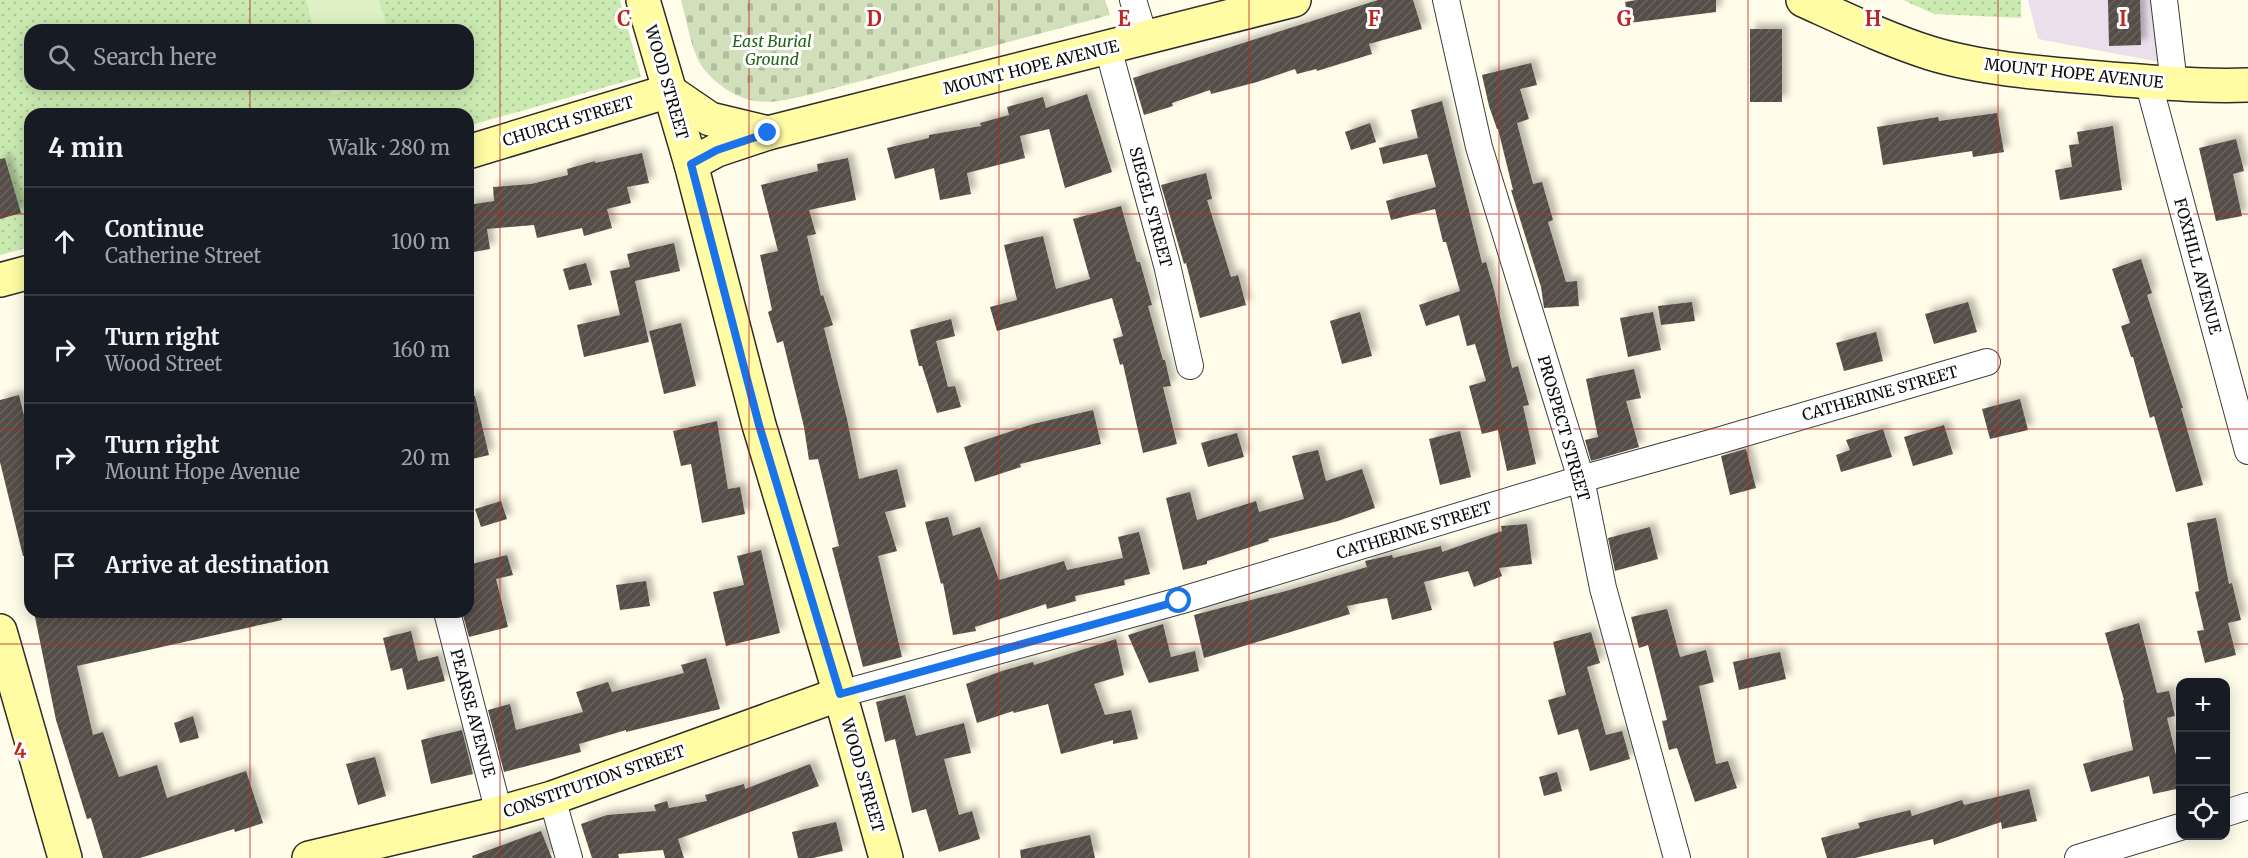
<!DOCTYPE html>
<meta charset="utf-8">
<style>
:root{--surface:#171b24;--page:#20242c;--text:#f1f3f6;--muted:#9ea1a6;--line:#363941}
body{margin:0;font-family:Merriweather,serif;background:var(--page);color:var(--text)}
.controls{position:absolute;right:18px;bottom:18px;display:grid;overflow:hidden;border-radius:12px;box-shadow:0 3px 15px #0003}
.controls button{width:54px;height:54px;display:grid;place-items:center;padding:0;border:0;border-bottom:2px solid var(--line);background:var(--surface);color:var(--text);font:30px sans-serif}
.stop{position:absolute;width:18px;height:18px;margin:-14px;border:4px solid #1a73e8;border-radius:50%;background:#fff}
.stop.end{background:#1a73e8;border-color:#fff;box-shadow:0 2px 6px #0008}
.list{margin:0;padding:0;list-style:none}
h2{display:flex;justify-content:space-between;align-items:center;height:78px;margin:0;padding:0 24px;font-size:26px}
h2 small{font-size:20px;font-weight:400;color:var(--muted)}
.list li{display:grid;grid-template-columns:39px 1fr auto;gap:18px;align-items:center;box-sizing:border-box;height:108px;padding:0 24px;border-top:2px solid var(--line)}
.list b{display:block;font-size:22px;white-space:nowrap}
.list p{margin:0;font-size:20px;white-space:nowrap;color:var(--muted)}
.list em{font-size:20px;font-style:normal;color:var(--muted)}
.icon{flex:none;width:33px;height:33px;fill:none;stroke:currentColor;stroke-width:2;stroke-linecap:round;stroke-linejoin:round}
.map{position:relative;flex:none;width:2248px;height:858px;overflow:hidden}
.search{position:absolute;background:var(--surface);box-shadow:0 3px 15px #0003;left:24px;top:24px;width:450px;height:66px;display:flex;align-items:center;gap:15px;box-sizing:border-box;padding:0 21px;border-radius:18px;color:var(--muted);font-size:22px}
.panel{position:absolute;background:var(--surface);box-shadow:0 3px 15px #0003;left:24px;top:108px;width:450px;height:510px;border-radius:18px}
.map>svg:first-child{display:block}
</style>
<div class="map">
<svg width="2248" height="858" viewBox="0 0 2248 858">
<defs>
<pattern id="cemetery-stones" width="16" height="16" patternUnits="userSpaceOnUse" patternTransform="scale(1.5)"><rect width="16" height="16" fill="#d1e0bb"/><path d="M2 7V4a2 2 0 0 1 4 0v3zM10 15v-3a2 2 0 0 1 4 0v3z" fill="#b2bf9f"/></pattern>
<pattern id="park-dots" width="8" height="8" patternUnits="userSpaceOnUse" patternTransform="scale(1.5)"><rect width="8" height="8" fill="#cbeab2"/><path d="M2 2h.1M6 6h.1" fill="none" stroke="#adc798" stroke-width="1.8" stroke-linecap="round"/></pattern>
<pattern id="building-hatch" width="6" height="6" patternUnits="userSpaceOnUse" patternTransform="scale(1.5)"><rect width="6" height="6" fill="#544d47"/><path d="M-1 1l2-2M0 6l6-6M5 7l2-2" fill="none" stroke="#68625d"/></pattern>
<filter id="shadow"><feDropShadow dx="5.5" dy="-5.5" stdDeviation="3" flood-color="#0004"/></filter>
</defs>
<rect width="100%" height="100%" fill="#fffde9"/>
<polygon fill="#ebdfeb" points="2028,0 2175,0 2181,66 2038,39"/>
<path fill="url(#cemetery-stones)" d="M681,0h424l5,15 -298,79c-38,9 -61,15 -93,-10 -10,-8 -19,-18 -23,-29 -7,-18 -10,-37 -15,-55z"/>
<g fill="url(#park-dots)" fill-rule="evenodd">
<path d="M0,0h620l21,77 -173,49v-12h-438v133l-30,8zM30,30h438v54h-438z"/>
<polygon points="1903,0 2021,0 2021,18 1934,14"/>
</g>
<g fill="#def1c5">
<polygon points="306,0 379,0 388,30 314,30"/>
<polygon points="329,84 372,84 332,95"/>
</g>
<g fill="url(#building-hatch)" filter="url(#shadow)">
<polygon points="1378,0 1413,0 1422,29 1369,44 1372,54 1317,71 1316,69 1297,74 1295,69 1257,82 1211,94 1210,90 1172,103 1173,106 1144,115 1133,78"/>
<polygon points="1637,0 1716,0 1716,12 1629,23 1625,2"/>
<polygon points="2108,0 2140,0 2141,45 2109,46"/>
<rect x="1750" y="29" width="32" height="73"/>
<polygon points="1531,63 1537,85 1520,89 1529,119 1517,123 1533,184 1542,182 1553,220 1548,222 1566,282 1577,281 1579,306 1544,308 1541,287 1511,190 1513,190 1498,129 1497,129 1489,106 1482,75"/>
<polygon points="1087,94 1112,172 1065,188 1049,129 1020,136 1025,158 967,173 971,194 940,200 934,168 895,179 887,148 929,138 929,135 981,126 980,123 1009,115 1007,107 1043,97 1046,108"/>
<polygon points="1442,101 1482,263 1486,262 1494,290 1512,368 1518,366 1529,405 1523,406 1536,464 1507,471 1498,430 1482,434 1469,386 1486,381 1475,344 1467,346 1459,315 1426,326 1419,305 1460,291 1446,242 1443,242 1435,209 1391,220 1386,201 1436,187 1427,154 1383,164 1379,148 1418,138 1411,110"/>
<polygon points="1997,113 2004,152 1973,157 1972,151 1883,165 1877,127 1938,117 1939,121"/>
<polygon points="1370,123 1376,142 1351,150 1345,132"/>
<polygon points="2113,126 2122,190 2060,200 2055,170 2072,167 2069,145 2079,144 2077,132"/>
<polygon points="2236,139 2244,171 2233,174 2242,216 2216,221 2199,148"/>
<polygon points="642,153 649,183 627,187 631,203 607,209 612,228 584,236 582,228 537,238 534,225 487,229 490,249 468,253 468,205 494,201 493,187 531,184 568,175 567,169 595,161 595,163"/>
<polygon points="5,158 21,213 0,219 0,159"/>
<polygon points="848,158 856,200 809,210 816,234 807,236 821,296 823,295 833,325 824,328 847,419 859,479 897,469 906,507 885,512 897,551 878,556 902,657 863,667 832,548 839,546 818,459 809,460 804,427 783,341 777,343 768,312 772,310 760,255 778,251 761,185 818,171 817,164"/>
<polygon points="1206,173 1212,199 1207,200 1231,277 1238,275 1246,305 1200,318 1186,263 1184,264 1161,185"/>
<polygon points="1121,206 1137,262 1140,262 1152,305 1148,306 1163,360 1165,360 1171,386 1163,387 1177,444 1143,453 1123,364 1120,365 1113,339 1123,336 1112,298 997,331 990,307 1017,300 1004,245 1043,236 1056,289 1090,279 1073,219"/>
<polygon points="674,243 680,271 635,281 649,342 584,357 577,325 620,315 610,271 630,267 627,254"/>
<polygon points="2141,259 2152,293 2147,295 2183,408 2181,408 2203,485 2176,492 2154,416 2150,418 2133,357 2131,357 2121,326 2130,323 2112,269"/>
<polygon points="586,263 592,285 569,290 563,269"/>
<polygon points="1692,302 1695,321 1661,325 1658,306"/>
<polygon points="1968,302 1977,332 1934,344 1925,314"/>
<polygon points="1360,312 1372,356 1342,364 1330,321"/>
<polygon points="1653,312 1661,350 1628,357 1620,318"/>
<polygon points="951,319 955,336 936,341 948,387 955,386 961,407 937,413 922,366 919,366 910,330"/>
<polygon points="681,323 696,386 664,394 649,331"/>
<polygon points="1876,332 1883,361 1844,371 1836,343"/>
<polygon points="1634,369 1641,398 1626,401 1639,447 1591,461 1585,440 1598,437 1586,379"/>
<polygon points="19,395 27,428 30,427 30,555 23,556 0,462 0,400"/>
<polygon points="475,396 489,455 468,460 468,397"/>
<polygon points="2020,399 2028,430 1990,439 1982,409"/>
<polygon points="1093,410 1101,444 1020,464 1021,467 975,482 964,447 1033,424"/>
<polygon points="717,421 728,489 740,487 745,514 702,523 691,464 681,466 673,431"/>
<polygon points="1944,425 1953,454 1913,466 1904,437"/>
<polygon points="1883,429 1892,457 1841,472 1836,455 1850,450 1846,440"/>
<polygon points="1460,431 1471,477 1440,485 1429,439"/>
<polygon points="1237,433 1244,457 1208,467 1201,443"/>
<polygon points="1746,449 1756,488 1730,495 1721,456"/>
<polygon points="1318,450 1326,481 1362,469 1375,508 1338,521 1268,539 1269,541 1207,561 1207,564 1183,570 1166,498 1190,492 1197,520 1256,501 1259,512 1304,499 1292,456"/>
<polygon points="501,501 507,519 481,527 475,509"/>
<polygon points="948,517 953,536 980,527 999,580 1064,561 1067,570 1123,558 1118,537 1139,532 1150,574 1124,580 1125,585 1075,596 1076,601 1047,609 1046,604 975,627 976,631 953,635 943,583 941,584 925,522"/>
<polygon points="2216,518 2229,584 2232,583 2241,620 2228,623 2236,655 2205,663 2197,631 2204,630 2195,592 2199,591 2187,523"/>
<polygon points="1527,524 1532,564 1499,568 1502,576 1474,587 1468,571 1424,582 1432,610 1392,620 1387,598 1347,606 1350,614 1204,658 1194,615 1286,591 1367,567 1365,561 1392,555 1393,558 1441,546 1442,552 1502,531 1501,526"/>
<polygon points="1650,527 1658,559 1615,571 1608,538"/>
<polygon points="761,550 780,633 726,646 713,592 744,585 737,556"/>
<polygon points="507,555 513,575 496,579 508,627 469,637 462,612 468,612 468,565"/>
<polygon points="646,581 650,606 620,610 616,585"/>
<polygon points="1667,609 1680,657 1706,650 1714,682 1699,686 1716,764 1728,761 1737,788 1695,802 1677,748 1669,750 1662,721 1667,720 1648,645 1639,648 1631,617"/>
<polygon points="34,612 281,612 282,620 77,666 93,735 103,732 119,777 157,765 167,798 246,771 263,823 235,832 234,829 140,858 103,858 91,818 87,819 56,720"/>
<polygon points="2139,623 2157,693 2169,691 2175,716 2167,718 2181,776 2181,788 2153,794 2149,776 2091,792 2083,764 2133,750 2123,700 2124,700 2105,633"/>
<polygon points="1163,624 1171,657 1195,651 1199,671 1149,683 1128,635"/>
<polygon points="411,631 418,661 438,656 445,681 407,690 402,668 391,671 383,638"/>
<polygon points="1591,632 1600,663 1587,667 1606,735 1622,731 1630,759 1590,771 1578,729 1558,735 1548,700 1566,695 1553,642"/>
<polygon points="1116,639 1124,675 1094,684 1105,715 1131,710 1138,739 1113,744 1113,740 1061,754 1048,704 1014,713 1013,711 977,723 966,684 1002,671 1033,662 1034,665"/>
<polygon points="1780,652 1786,679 1739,690 1733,662"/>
<polygon points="706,658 720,709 626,732 626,730 579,744 581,752 504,772 488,710 510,704 516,730 583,712 576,692 608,682 612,692 684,673 681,665"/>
<polygon points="905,695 916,736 964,723 971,753 944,759 959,815 972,811 980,839 939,852 926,809 912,813 895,739 885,742 876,702"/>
<polygon points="193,716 199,738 180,743 174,723"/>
<polygon points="462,730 473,774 431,784 421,740"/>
<polygon points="375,757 386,796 358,805 346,764"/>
<polygon points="810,764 819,786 678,839 684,858 665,858 663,850 618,854 619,858 592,858 581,824 607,815 656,811 654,805 667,801 669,808 707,801 705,795 744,784 745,789"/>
<polygon points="1557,772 1562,791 1544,796 1539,777"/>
<polygon points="2029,789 2037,821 2002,829 2001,822 1934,845 1933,839 1855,858 1827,858 1821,838 1860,828 1858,823 1910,810 1912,816 1962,800 1964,805"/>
<polygon points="836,822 843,851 813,858 798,858 792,832"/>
<polygon points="541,831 552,858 473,858 472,856"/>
<polygon points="1090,835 1095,858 1021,858 1020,850"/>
</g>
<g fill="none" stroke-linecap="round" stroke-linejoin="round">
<defs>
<g id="street">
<polyline points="1133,0 1145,39"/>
<polyline points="1446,0 1479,147 1581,479 1603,588 1677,858"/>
<polyline points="2164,0 2174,84"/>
<polyline points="1108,48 1167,265 1190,366"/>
<polyline points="2148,81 2248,451"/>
<polyline points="447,612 499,813"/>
<polyline points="840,694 1179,601 1581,479 1714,442 1987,362"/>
<polyline points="552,798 569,858"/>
<polyline points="2226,813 2248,806"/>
<polyline points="2078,858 2180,827"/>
</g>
<g id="secondary">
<polyline points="643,0 691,164 759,425 840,694 886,858"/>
<path d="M1803,0c42,19 83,39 127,53 55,17 124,21 181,26 46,3 91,8 137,6"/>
<polyline points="468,152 669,91 710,119 768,133"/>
<polyline points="691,164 717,150 768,133 1294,0"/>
<polyline points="0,280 30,272"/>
<polyline points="0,631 65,858"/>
<polyline points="309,858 499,813 552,798 840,694"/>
</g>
</defs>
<use href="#street" stroke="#3e3e3e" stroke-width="28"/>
<use href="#secondary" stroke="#2d2d2d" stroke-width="36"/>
<use href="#street" stroke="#fff" stroke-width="26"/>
<use href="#secondary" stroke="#fffca4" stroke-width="33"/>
</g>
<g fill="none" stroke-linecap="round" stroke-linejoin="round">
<polyline stroke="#1a73e8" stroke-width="8" points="768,133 717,150 691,164 759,425 840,694 1179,601"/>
</g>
<path fill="none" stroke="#bf251f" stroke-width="1.5" stroke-opacity="0.55" d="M250,0v30M500,0v858M749,0v858M999,0v858M1249,0v858M1499,0v858M1748,0v858M1998,0v858M250,84v30M0,214h30M468,214h1780M0,429h30M468,429h1780M250,612v246M0,644h2248"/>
<g text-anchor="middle" stroke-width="6" stroke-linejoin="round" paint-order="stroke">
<g font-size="16" font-style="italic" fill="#23641a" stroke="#fff">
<text x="772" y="47">East Burial<tspan x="772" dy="18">Ground</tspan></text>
</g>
<g font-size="16" fill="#0b0b0b" stroke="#fff">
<text transform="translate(1031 67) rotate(-14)" y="6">MOUNT HOPE AVENUE</text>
<text transform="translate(2074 73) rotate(6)" y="6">MOUNT HOPE AVENUE</text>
<text transform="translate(667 82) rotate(74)" y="6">WOOD STREET</text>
<text transform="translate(568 121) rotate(-17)" y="6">CHURCH STREET</text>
<text transform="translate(1151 207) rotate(75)" y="6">SIEGEL STREET</text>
<text transform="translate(2198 266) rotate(75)" y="6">FOXHILL AVENUE</text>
<text transform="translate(1880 393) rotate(-16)" y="6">CATHERINE STREET</text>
<text transform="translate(1564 428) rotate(74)" y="6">PROSPECT STREET</text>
<text transform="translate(1414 530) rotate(-17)" y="6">CATHERINE STREET</text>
<text transform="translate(473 713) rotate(75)" y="6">PEARSE AVENUE</text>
<text transform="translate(863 775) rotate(74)" y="6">WOOD STREET</text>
<text transform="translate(594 781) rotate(-19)" y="6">CONSTITUTION STREET</text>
</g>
</g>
<g font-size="20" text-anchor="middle" font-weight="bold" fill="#bf251f" stroke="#fff" stroke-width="6" stroke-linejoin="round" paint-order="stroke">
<text x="624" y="26">C</text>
<text x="874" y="26">D</text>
<text x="1124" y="26">E</text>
<text x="1374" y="26">F</text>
<text x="1624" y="26">G</text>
<text x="1873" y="26">H</text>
<text x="2123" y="26">I</text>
<text x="20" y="758">4</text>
</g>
</svg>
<div class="controls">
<button>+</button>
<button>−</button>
<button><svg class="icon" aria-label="locate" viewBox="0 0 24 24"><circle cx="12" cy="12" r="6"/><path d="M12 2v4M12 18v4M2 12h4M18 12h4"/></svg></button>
</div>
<div class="stop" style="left:1179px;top:601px"></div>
<div class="stop end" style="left:768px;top:133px"></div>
<div class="search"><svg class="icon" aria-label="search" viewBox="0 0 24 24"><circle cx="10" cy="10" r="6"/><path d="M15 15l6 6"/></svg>Search here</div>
<section class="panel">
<h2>4 min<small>Walk · 280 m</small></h2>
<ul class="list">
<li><svg class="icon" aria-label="ahead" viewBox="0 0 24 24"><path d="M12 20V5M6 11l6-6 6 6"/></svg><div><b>Continue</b><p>Catherine Street</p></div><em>100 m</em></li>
<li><svg class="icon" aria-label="right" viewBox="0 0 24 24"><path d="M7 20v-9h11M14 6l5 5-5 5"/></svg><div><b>Turn right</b><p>Wood Street</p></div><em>160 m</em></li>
<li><svg class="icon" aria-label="right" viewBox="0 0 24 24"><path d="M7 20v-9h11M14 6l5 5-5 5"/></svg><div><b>Turn right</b><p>Mount Hope Avenue</p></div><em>20 m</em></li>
<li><svg class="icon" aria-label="arrive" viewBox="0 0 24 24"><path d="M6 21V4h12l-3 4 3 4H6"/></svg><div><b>Arrive at destination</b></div></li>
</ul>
</section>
</div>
